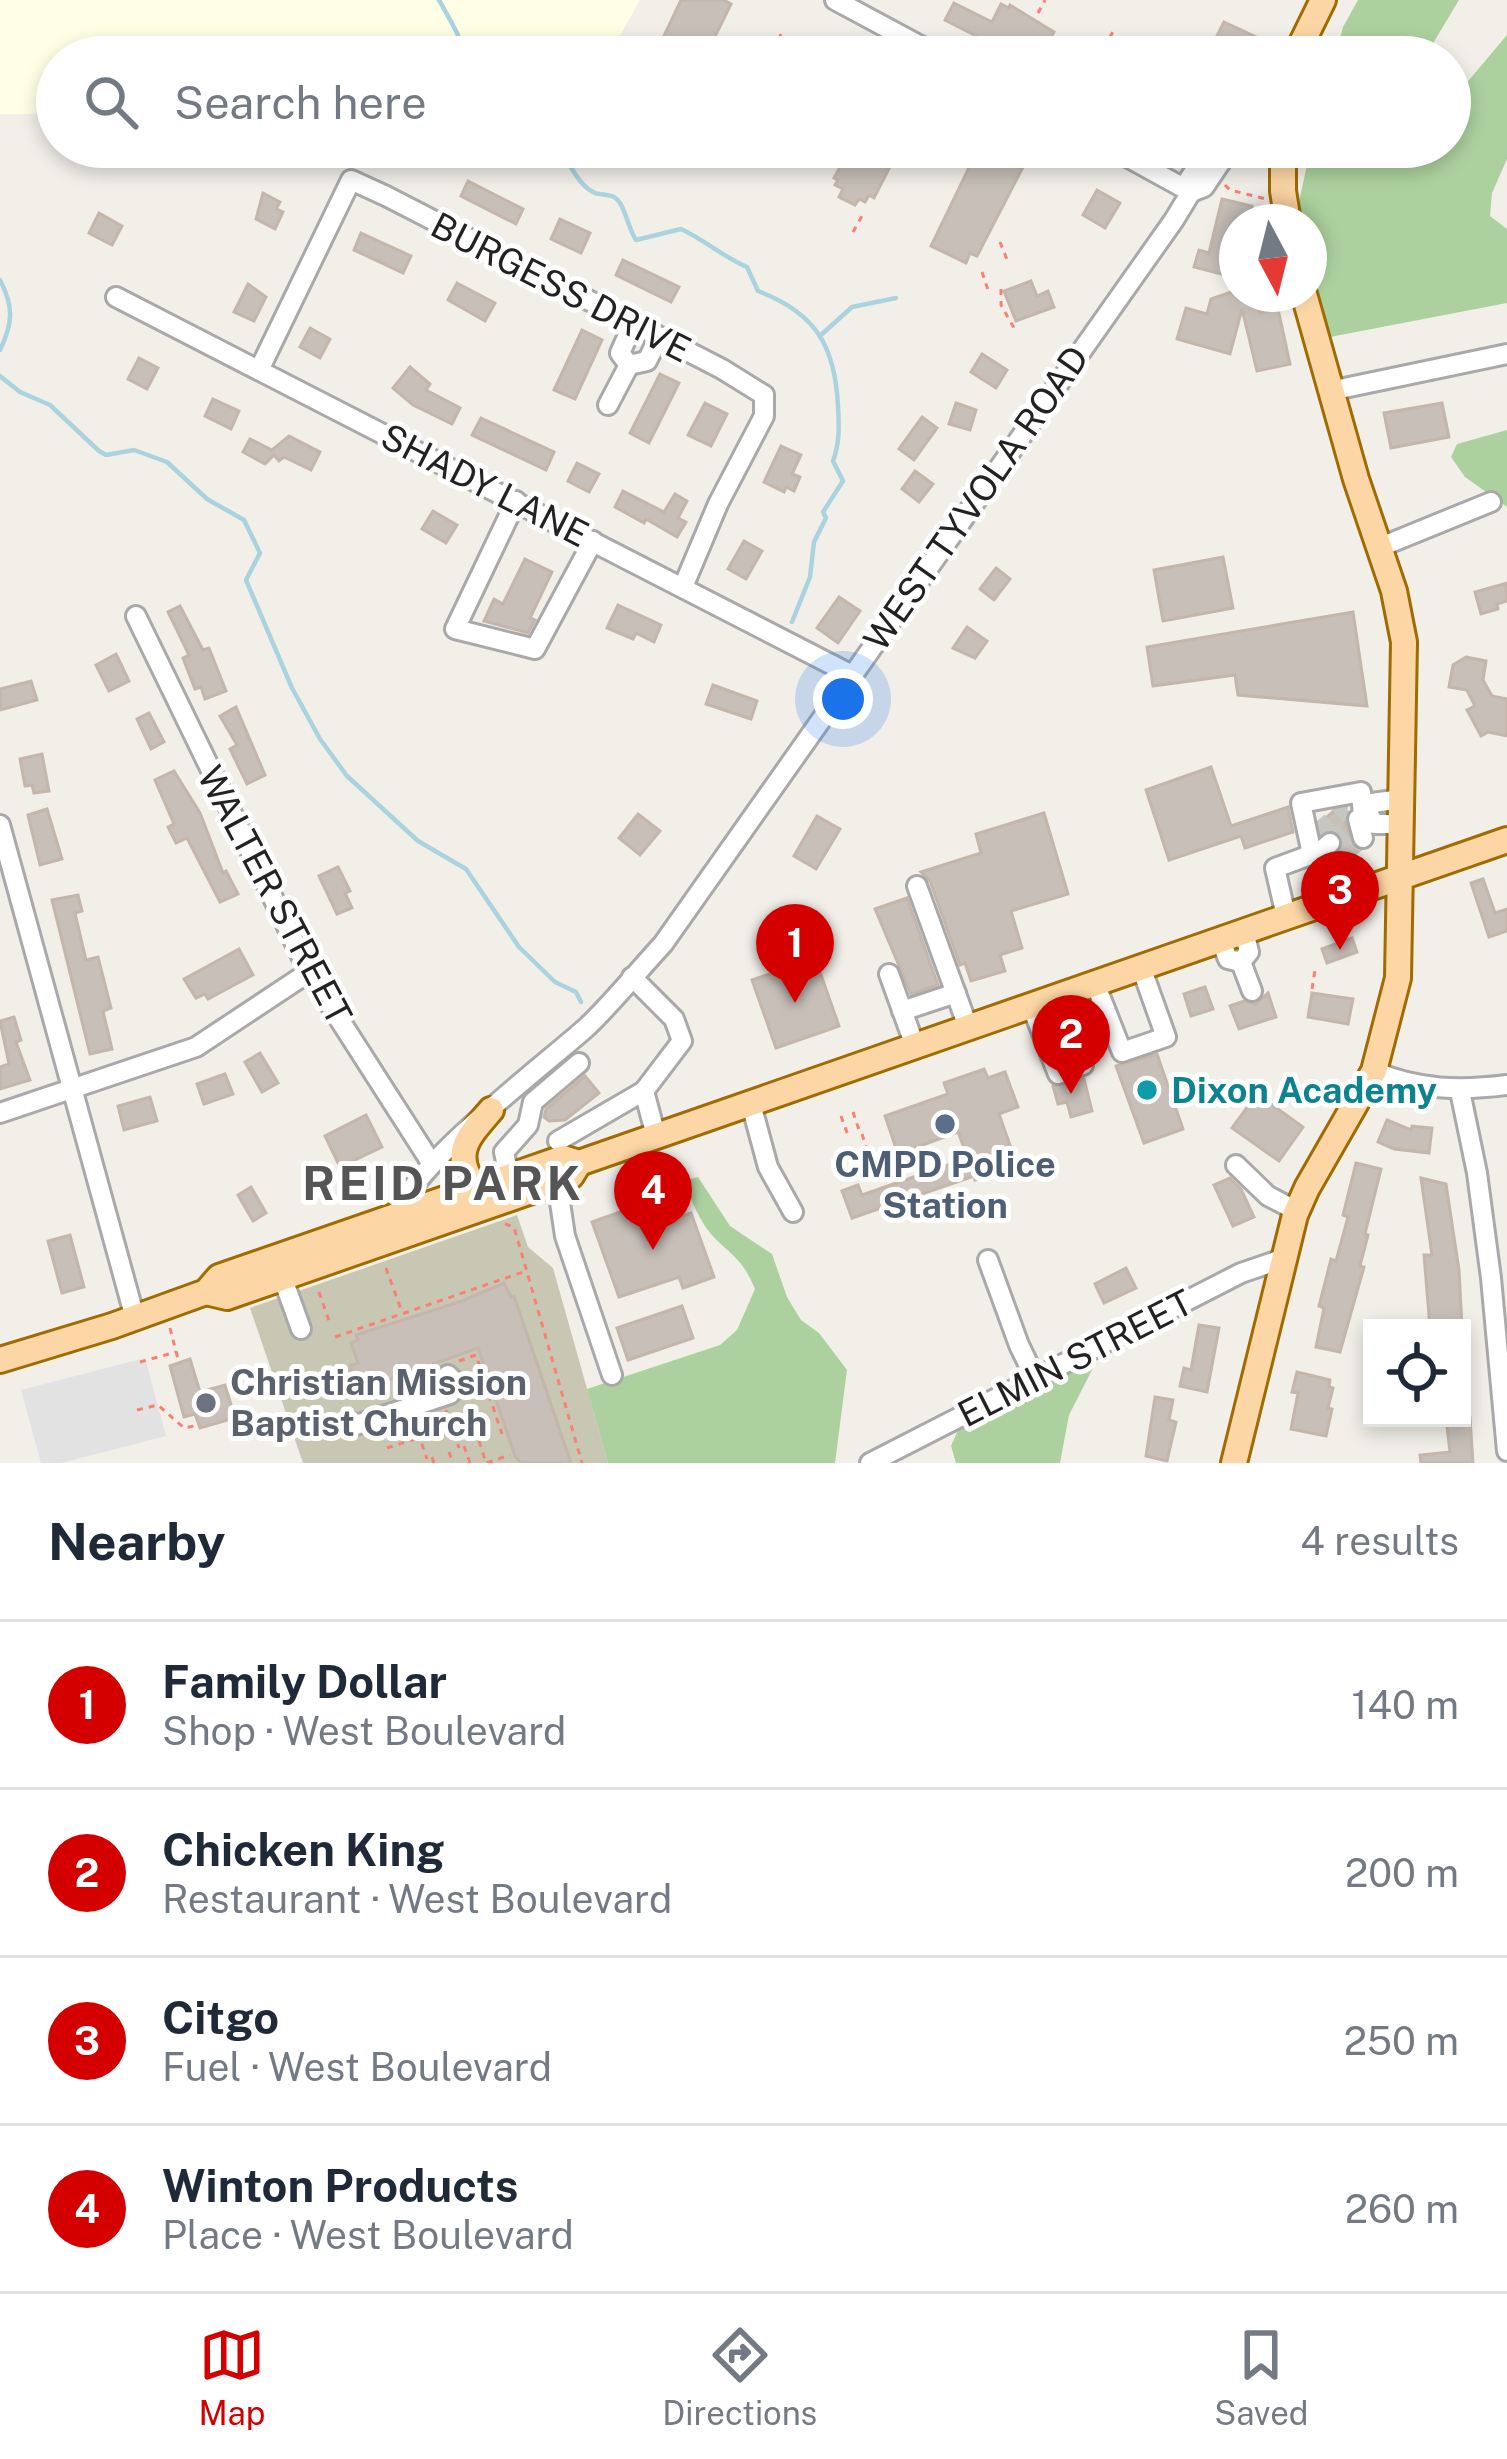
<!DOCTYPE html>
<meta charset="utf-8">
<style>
:root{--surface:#fff;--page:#f2f2f3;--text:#1f2937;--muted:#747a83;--line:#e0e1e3;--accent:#d40000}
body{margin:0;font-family:"Public Sans",sans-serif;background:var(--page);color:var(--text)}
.controls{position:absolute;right:36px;bottom:36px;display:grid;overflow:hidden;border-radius:0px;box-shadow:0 6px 18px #0003}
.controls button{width:108px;height:108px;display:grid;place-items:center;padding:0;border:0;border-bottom:3px solid var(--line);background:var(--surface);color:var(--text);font:60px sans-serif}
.compass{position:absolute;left:1219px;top:204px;width:108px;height:108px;border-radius:50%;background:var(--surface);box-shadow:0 6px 18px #0003;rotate:173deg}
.you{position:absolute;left:843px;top:699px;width:42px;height:42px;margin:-30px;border:9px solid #fff;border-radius:50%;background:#1a73e8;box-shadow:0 0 0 18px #1a73e833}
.badge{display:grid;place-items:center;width:78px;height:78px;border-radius:50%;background:var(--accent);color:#fff;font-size:39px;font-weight:700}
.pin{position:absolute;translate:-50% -99px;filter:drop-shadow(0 3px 6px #0008)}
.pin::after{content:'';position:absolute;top:63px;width:42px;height:36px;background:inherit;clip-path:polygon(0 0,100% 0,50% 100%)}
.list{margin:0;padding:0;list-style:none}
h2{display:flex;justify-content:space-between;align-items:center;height:156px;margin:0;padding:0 48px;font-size:51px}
h2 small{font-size:39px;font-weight:400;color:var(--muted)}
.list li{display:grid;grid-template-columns:78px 1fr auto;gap:36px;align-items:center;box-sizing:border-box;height:168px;padding:0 48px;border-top:3px solid var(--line)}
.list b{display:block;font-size:45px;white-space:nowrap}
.list p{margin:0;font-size:39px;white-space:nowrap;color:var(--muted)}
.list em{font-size:39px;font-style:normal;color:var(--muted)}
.icon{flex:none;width:66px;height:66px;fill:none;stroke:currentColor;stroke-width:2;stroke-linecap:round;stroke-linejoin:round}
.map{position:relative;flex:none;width:1507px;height:1463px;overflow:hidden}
.search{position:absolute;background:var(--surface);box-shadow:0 6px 18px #0003;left:36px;right:36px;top:36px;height:132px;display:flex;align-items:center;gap:30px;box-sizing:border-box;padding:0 42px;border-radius:66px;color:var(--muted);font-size:45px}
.sheet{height:828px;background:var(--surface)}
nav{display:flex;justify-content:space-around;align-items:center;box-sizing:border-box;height:168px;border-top:3px solid var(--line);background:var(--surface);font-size:33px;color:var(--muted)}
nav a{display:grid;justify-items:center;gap:6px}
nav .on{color:var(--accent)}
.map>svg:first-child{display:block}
</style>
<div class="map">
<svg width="1507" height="1463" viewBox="0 0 1507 1463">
<rect width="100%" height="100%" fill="#f2efe9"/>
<polygon fill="#ffffe5" points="0,0 640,0 608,57 57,57 57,114 0,114"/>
<polygon fill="#c7c7b4" points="517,1215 528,1247 553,1268 608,1463 303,1463 250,1308"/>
<g fill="#add19e">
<polygon points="1358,0 1459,0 1429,50 1429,57 1335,57 1343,27"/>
<polygon points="1507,35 1507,159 1492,193 1490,216 1507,229 1507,303 1330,337 1309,273 1309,222 1300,222 1300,197 1311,147 1450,147 1450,85 1464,86"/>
<polygon points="1507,430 1507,507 1465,477 1451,457 1457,444"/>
<path d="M698,1177l32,49 42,28 15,43 14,23 18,13 28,37 -12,93h-227l-21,-74 133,-44 17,-15 18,-41c-14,-33 -23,-32 -44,-55 -10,-12 -19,-31 -24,-45l3,-10z"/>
<polygon points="1084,1366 1093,1368 1069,1415 1060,1463 956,1463 951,1446 958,1430"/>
</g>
<polygon fill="#e2e2e2" points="145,1358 166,1436 61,1463 41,1463 21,1390"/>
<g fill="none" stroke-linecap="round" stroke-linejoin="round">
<g stroke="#aad3df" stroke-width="4.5">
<path d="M439,0c11,20 21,35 27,57"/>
<path d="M541,147c7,14 13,16 28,17 6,10 14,24 26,29 2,1 17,2 19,4 11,6 14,32 22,43l45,-11c24,11 42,28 66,38l11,24c58,22 77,55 80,115 1,20 2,36 -5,55l10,20 -20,31 3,6 -12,24 -4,35 -18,45"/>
<path d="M0,280c14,27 13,43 0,70"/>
<polyline points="821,335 852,307 896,298"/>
<polyline points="0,376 20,392 50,405 99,451 106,455 134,450 167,462 207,499 244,520 260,553 246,580 292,688 320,739 347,776 418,841 466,869 519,947 555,982 576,992 581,1002"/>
</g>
</g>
<g fill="#c7bfb8" stroke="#c4b6ab" stroke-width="3">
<polygon points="681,0 724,0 731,4 705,57 654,57"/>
<polygon points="954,3 992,22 1001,4 1009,8 1010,5 1054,32 1040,57 1003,57 986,48 982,39 945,20"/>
<polygon points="1224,22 1256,37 1246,57 1235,57 1212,46"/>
<polygon points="821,39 854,57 802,57 810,42 818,46"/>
<polygon points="851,147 900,147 874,198 869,195 865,202 859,199 855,205 839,197 843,189 835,185 838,180 834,178"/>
<polygon points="979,147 1009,147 1019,152 1013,165 1022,169 977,256 970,253 966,263 931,246"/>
<polygon points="468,181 523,209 516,224 461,196"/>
<polygon points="1097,190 1120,203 1105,228 1083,215"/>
<polygon points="263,193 280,202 276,209 283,212 275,229 256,219"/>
<polygon points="1222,199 1252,206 1248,222 1237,222 1237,278 1194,267 1199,250 1209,253"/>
<polygon points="99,213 122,226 112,245 89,233"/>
<polygon points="560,219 590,233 581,253 551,239"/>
<polygon points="361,233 411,256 403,273 354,250"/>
<polygon points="623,260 679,287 671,302 616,275"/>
<polygon points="1031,281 1037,296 1048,291 1054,307 1016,321 1004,291"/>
<polygon points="457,283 495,303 485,321 448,300"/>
<polygon points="248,284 266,297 254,321 234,312"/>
<polygon points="1237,290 1237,294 1255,294 1260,313 1278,309 1290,364 1257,371 1242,309 1230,354 1177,339 1186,308 1207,314 1211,299"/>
<polygon points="310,328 330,339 320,358 300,347"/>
<polygon points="582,330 602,340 575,399 554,390"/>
<polygon points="982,354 1007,370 996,388 971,372"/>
<polygon points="139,358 158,368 147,389 128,379"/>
<polygon points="410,367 430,384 426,390 460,408 452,424 413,405 393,388"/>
<polygon points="660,374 679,383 649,443 630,433"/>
<polygon points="213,399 239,411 231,429 205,416"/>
<polygon points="705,403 727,414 711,446 688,435"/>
<polygon points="956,403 976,410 970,430 949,424"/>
<polygon points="1442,403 1449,437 1391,448 1384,413"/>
<polygon points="922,417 937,428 914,460 899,449"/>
<polygon points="481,418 554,452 546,470 472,435"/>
<polygon points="289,436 320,452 311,470 284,457 279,461 274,455 265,464 243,452 250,439 272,450"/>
<polygon points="781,446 801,455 792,474 800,477 794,491 786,487 784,492 764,482"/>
<polygon points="577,463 599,474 589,492 568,481"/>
<polygon points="915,471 933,484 919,502 902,489"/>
<polygon points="623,491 664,512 675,494 687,501 678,518 686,522 677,537 646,519 644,523 615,507"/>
<polygon points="433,511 457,525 446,543 422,529"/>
<polygon points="744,541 762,551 746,579 728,569"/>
<polygon points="1223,557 1233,608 1163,621 1154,570"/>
<polygon points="525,559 552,572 530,618 535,620 528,633 484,621 494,599 503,604"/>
<polygon points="996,568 1010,579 994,600 980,589"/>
<polygon points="1507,583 1507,601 1497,604 1498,609 1481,614 1475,592"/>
<polygon points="839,597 860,611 838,643 817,628"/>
<polygon points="618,605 661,625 654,642 636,633 633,639 607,628"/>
<polygon points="180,606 203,650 209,648 226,691 205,699 201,687 195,689 183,658 189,655 168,612"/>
<polygon points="1353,612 1367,706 1238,695 1235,675 1153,686 1147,647"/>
<polygon points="967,627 987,641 975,658 953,648"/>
<polygon points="116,654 129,681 109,691 96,665"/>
<polygon points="1466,657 1486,661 1483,680 1492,696 1507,699 1507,736 1488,732 1481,736 1467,710 1475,706 1467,690 1449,687 1453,665"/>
<polygon points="31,681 37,700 0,710 0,689"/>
<polygon points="713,685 757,701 751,719 706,704"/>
<polygon points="236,707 265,775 247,784 230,749 237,745 220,716"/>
<polygon points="149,713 164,742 151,749 137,719"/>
<polygon points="42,754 49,791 34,793 32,785 25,786 20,759"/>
<polygon points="1211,767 1231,826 1288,807 1293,832 1245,848 1241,836 1169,860 1146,790"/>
<polygon points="174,771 200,813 223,873 226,871 238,894 220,902 187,838 176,843 168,827 174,824 155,780"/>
<polygon points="1346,808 1345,822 1356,849 1346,856 1340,852 1341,835 1333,830 1321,833 1319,824 1335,810"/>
<polygon points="47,809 62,859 40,865 28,815"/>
<polygon points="1044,813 1068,894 1011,911 1022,948 1000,955 1005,971 971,981 965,963 960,965 930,881 921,872 981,853 976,834"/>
<polygon points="638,814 660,831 640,855 619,838"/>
<polygon points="817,816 840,829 816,869 794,856"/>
<polygon points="338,867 350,891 345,893 352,908 337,914 319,876"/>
<polygon points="1483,879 1495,913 1507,909 1507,931 1489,937 1471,883"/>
<polygon points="78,895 82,911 75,913 86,960 98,957 111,1008 103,1011 112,1049 90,1054 52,900"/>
<polygon points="907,898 938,985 911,994 875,909"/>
<polygon points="1352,938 1357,952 1327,963 1322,949"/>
<polygon points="239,949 253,975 208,999 205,994 196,998 184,979"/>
<polygon points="815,958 839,1026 776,1048 752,980"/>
<polygon points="1205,987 1213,1009 1191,1016 1184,994"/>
<polygon points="1268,993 1276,1017 1239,1029 1230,1006 1244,1001 1256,1004"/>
<polygon points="1312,993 1353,999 1348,1024 1308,1017"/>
<polygon points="14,1017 21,1040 16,1042 30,1080 0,1089 0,1067 9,1064 0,1021"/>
<polygon points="260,1053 278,1083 262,1092 245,1062"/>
<polygon points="1157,1054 1183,1129 1144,1143 1116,1066"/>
<polygon points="984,1069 988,1078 1005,1072 1018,1107 999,1114 1017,1165 975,1180 974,1176 852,1218 842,1191 858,1185 862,1195 968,1158 958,1132 898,1154 885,1116 948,1094 944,1083"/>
<polygon points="225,1074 233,1094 204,1104 197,1084"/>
<polygon points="585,1076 599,1093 565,1120 549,1121 544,1117 546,1109"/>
<polygon points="1084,1079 1092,1111 1071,1117 1067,1102 1058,1104 1053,1086"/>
<polygon points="1257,1094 1303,1127 1279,1161 1232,1128"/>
<polygon points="150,1097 157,1121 124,1130 118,1106"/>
<polygon points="366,1115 382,1147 340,1167 325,1136"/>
<polygon points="1387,1120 1411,1130 1412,1126 1432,1128 1429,1153 1394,1149 1378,1142"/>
<polygon points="1356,1163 1381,1169 1365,1234 1368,1235 1360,1266 1364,1267 1340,1352 1316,1347 1324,1308 1319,1306 1331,1259 1336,1261 1348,1217 1343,1215"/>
<polygon points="1230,1178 1241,1189 1254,1217 1233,1226 1214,1185"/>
<polygon points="1421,1178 1446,1184 1459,1270 1462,1328 1430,1328 1424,1255 1432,1255"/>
<polygon points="251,1187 266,1213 253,1221 238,1195"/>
<polygon points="651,1201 659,1224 691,1213 714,1277 683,1288 679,1277 619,1297 592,1222"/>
<polygon points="70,1235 84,1287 62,1293 48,1241"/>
<polygon points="1126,1268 1136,1288 1104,1303 1095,1284"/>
<polygon points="504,1283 511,1297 514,1296 571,1463 521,1463 515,1456 478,1348 389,1380 357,1386 350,1366 358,1363 351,1343 358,1340 356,1335 462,1301"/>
<polygon points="682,1306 693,1338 628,1360 617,1328"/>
<polygon points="1199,1325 1219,1328 1207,1392 1180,1386 1184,1368 1191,1370"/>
<polygon points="190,1359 200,1392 225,1385 235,1418 200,1428 195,1414 184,1417 170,1366"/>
<polygon points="1297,1372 1330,1380 1329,1387 1333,1388 1328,1408 1332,1409 1326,1436 1291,1429 1298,1393 1292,1392"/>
<polygon points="1155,1397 1173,1400 1169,1420 1176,1422 1167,1461 1146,1456"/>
<polygon points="1446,1418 1470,1418 1473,1463 1421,1463 1420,1455 1450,1452"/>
</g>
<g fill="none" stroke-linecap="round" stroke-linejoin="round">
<g stroke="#c8c6c1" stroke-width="18" stroke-dasharray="18 9" stroke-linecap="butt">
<polyline points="1317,833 1346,808"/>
<polyline points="1330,843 1354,823"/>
<polyline points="1343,854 1363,838"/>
</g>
<defs>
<g id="minor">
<polyline points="835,0 941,57"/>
<polyline points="1109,147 1191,192"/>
<polyline points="1191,192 1204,187 1231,147"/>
<polyline points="116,297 852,675"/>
<polyline points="633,324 620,353 629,365 647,361 659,337"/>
<polyline points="259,370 351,180 386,196 722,369 764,395 764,416 718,504 683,587"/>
<polyline points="1330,391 1507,354"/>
<polyline points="608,405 629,365"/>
<polyline points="516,501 455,629 535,649 593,541"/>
<polyline points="1378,548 1491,502"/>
<polyline points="136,616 309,972 432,1164"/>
<polyline points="1401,824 1375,824 1368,814 1372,803 1402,799"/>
<polyline points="0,825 135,1318"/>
<polyline points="1363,838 1358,819 1368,814"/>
<polyline points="1312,854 1301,803 1361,792 1363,817"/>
<polyline points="917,886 968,1027"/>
<polyline points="1286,916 1275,868 1321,851 1330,843"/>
<polyline points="1220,939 1228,959 1241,962 1249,952 1244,931"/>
<polyline points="1241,962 1252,991"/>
<polyline points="889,974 915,1046"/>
<polyline points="632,977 674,1019 682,1041 644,1091"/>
<polyline points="1095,983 1122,1052 1166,1037 1141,967"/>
<polyline points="1031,1005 1058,1074 1083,1065 1059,996"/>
<polyline points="902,1011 956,993"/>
<path d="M1374,1071c44,19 87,20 133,14"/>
<polyline points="1460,1091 1477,1173 1491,1278 1507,1451"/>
<polyline points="751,1104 768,1167 793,1212"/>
<polyline points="0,1113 196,1047 309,972"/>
<polyline points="558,1141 644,1091 656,1136"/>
<polyline points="1236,1165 1268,1196 1297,1211"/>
<polyline points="509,1176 504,1152 528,1125 533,1102 579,1063"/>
<polyline points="557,1182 565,1236 612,1375"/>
<path d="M397,1222c-2,-45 154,-162 191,-196 26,-25 50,-55 75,-82l511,-724 17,-28 -2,-13 22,-32"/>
<polyline points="988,1260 1019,1345 1035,1378"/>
<polyline points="283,1279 301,1329"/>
<polyline points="414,1406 415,1393 428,1379"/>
<polyline points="353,1426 450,1394 456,1383 448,1375"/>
<polyline points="870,1463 1241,1273 1282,1259"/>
</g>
<g id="major">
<polyline points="1295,57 1323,0"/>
<polyline points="1283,147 1283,191 1288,222"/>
<path d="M475,1187c-24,-34 -7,-50 16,-77"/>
<polyline points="206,1292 227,1297 557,1182 571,1176 579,1163"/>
<polyline points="0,1360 112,1326 206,1292 219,1277 563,1158 579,1163 1507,840"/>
<polyline points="1234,1463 1295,1215 1307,1188 1374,1071 1398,978 1404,642 1394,591 1356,479 1304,294"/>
</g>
</defs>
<use href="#minor" stroke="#a9a9a9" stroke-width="24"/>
<use href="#major" stroke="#a06b00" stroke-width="30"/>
<g stroke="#fa8072" stroke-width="3" stroke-dasharray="6 6" stroke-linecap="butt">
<polyline points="1038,13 1045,0"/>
<polyline points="780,34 787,57"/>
<polyline points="1104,48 1115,28"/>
<polyline points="1118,55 1119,57"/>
<polyline points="1225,185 1230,190 1266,199"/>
<polyline points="853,232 862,216"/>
<polyline points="1000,242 1008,262"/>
<polyline points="982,272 989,293"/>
<polyline points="1001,289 1001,305 1014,328"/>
<polyline points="1312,989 1315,970"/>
<polyline points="853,1112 860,1133"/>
<polyline points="841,1116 849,1138"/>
<polyline points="862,1134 869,1156"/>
<polyline points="505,1224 514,1227 582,1463"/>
<polyline points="386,1268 402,1312"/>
<polyline points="319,1292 329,1321"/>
<polyline points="170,1328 179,1363"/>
<polyline points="335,1337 526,1271"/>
<polyline points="459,1361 476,1355 502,1434"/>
<polyline points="140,1362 176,1352"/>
<polyline points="137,1410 158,1405 184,1428 199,1425"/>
<polyline points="446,1410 459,1448"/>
<polyline points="414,1421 427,1459"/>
<polyline points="479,1441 486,1463 510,1455"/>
<polyline points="464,1446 470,1463"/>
<polyline points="387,1448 452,1427"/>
<polyline points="449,1452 453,1463"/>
<polyline points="432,1457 434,1463"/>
</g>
<use href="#minor" stroke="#fff" stroke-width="18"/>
<use href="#major" stroke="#fcd6a4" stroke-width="24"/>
</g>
<circle fill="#0f9aa8" stroke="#fff" stroke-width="4.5" cx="1147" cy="1090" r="12"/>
<circle fill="#5c6f8a" stroke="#fff" stroke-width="4.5" cx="945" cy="1124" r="12"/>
<circle fill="#6b7280" stroke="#fff" stroke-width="4.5" cx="206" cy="1403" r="12"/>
<g text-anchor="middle" stroke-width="10" stroke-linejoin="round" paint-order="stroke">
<g font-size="36" fill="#222" stroke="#fff">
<text transform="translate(561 287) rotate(27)" y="13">BURGESS DRIVE</text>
<text transform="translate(485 485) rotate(27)" y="13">SHADY LANE</text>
<text transform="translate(976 498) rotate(-55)" y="13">WEST TYVOLA ROAD</text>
<text transform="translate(275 895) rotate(62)" y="13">WALTER STREET</text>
<text transform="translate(1075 1358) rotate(-27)" y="13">ELMIN STREET</text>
</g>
<g font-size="36" font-weight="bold" fill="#0d838f" stroke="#fff" text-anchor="start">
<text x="1171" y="1103">Dixon Academy</text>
</g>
<g font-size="36" font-weight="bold" fill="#4e5e75" stroke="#fff">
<text x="945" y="1177">CMPD Police<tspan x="945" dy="41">Station</tspan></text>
</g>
<g font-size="36" font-weight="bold" fill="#5b616d" stroke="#fff" text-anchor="start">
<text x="230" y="1395">Christian Mission<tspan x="230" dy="41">Baptist Church</tspan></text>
</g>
<g font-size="48" font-weight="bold" letter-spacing="3" fill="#555" stroke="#fff">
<text x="443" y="1200">REID PARK</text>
</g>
</g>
</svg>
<div class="controls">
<button><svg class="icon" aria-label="locate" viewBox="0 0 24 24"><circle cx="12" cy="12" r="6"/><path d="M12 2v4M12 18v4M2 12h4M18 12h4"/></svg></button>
</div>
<svg class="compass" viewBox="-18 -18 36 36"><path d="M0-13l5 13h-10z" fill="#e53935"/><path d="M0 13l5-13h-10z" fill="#747a83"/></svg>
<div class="you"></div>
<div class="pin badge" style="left:795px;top:1003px">1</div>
<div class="pin badge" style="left:1071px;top:1094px">2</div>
<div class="pin badge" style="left:1340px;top:950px">3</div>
<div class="pin badge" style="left:653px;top:1250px">4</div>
<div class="search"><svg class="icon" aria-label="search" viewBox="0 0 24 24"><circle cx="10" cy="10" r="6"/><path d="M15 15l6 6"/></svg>Search here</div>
</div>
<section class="sheet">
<h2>Nearby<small>4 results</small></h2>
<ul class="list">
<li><span class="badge">1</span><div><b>Family Dollar</b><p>Shop · West Boulevard</p></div><em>140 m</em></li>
<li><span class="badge">2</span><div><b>Chicken King</b><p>Restaurant · West Boulevard</p></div><em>200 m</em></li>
<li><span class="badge">3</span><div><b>Citgo</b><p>Fuel · West Boulevard</p></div><em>250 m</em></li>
<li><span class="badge">4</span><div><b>Winton Products</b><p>Place · West Boulevard</p></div><em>260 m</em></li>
</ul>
</section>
<nav>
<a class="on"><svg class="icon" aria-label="map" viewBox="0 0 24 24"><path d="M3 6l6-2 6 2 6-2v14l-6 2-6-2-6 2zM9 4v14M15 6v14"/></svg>Map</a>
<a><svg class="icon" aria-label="directions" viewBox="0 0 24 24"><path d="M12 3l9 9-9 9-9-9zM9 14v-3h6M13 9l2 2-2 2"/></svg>Directions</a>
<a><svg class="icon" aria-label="saved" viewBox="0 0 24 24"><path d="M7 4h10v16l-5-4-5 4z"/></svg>Saved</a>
</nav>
